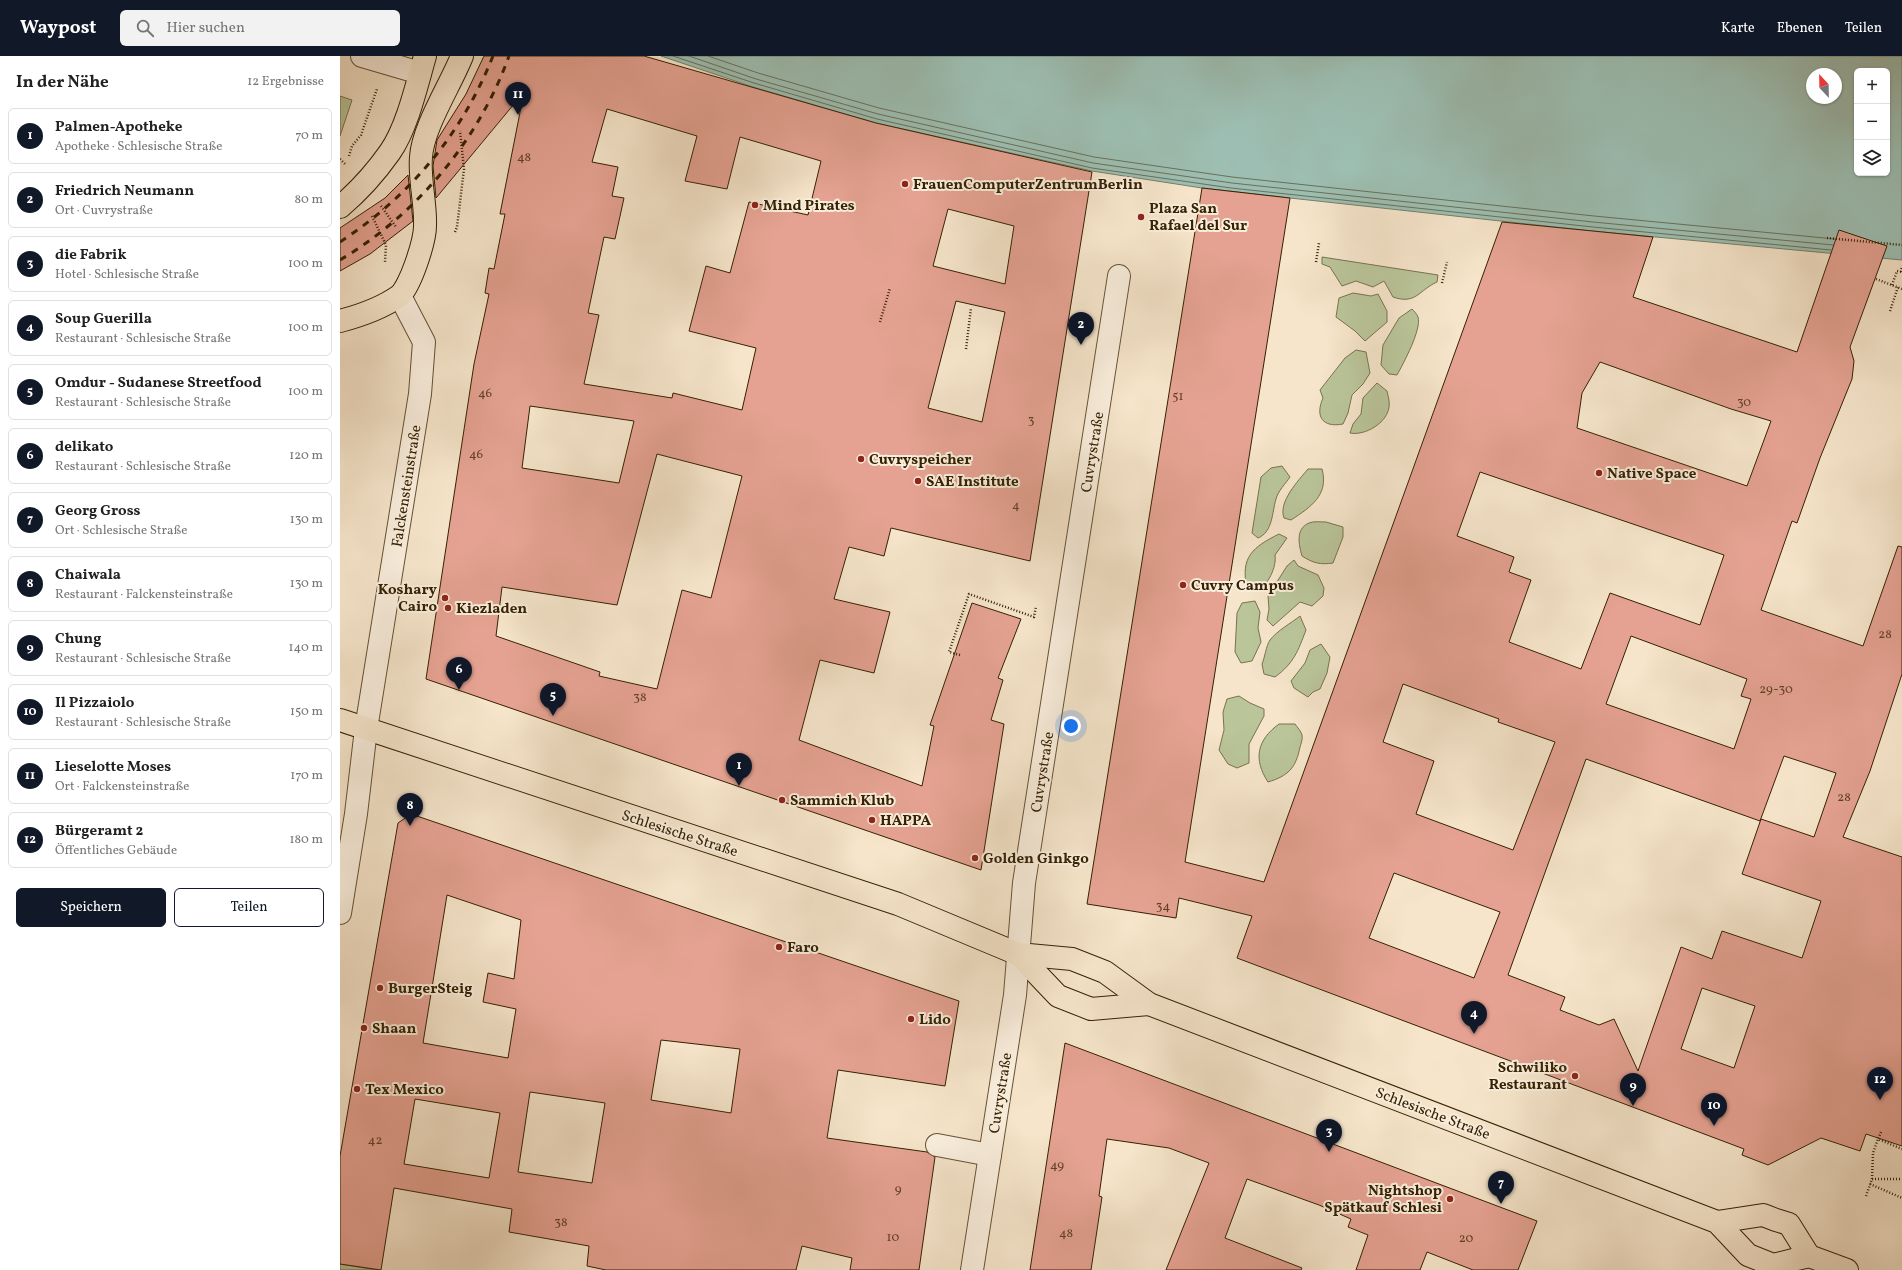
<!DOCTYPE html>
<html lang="de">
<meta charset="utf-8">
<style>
:root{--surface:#fff;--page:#f2f2f2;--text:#202124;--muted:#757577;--line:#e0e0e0;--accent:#111827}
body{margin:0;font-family:Vollkorn,serif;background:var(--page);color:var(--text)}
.controls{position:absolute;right:12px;top:12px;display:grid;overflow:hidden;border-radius:6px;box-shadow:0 1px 3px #0004}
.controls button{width:36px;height:36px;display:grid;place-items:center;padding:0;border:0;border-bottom:1px solid var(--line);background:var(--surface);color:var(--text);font:20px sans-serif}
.compass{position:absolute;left:1466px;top:12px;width:36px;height:36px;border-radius:50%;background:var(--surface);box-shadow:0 1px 3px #0004;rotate:338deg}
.you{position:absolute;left:731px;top:670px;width:14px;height:14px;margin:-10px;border:3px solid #fff;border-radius:50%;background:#1a73e8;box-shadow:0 0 0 6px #1a73e833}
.badge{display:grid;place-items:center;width:26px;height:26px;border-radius:50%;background:var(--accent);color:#fff;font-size:13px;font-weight:700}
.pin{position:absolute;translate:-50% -33px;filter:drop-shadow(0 1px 2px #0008)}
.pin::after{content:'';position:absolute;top:21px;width:14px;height:12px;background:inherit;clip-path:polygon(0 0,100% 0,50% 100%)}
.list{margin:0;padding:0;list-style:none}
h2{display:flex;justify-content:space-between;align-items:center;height:52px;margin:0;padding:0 16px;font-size:17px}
h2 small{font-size:13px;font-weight:400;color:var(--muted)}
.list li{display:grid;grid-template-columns:26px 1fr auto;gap:12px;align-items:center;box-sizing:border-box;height:56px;margin:0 8px 8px;padding:0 8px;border:1px solid var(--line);border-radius:6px}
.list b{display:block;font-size:15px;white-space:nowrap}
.list p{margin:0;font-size:13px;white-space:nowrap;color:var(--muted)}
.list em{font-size:13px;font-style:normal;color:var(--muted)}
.actions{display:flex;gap:8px;padding:12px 16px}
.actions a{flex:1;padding:9px 0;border:1px solid var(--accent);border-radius:6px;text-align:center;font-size:14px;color:var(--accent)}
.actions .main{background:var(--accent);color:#fff}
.icon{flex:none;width:22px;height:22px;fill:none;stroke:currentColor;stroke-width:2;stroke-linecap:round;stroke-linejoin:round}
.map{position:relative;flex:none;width:1562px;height:1214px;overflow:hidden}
header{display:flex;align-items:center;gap:24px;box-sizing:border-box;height:56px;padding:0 20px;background:var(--accent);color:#fff}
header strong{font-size:19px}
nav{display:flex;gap:22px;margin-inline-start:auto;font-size:14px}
.search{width:280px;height:36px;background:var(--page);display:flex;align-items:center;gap:10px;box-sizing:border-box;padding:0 14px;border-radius:6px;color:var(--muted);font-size:15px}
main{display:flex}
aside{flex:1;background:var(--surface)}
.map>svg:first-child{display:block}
</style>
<header>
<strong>Waypost</strong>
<div class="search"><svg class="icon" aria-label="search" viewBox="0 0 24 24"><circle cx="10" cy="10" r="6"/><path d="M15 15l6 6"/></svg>Hier suchen</div>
<nav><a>Karte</a><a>Ebenen</a><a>Teilen</a></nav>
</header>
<main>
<aside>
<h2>In der Nähe<small>12 Ergebnisse</small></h2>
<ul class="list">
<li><span class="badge">1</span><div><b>Palmen-Apotheke</b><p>Apotheke · Schlesische Straße</p></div><em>70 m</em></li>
<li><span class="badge">2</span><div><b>Friedrich Neumann</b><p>Ort · Cuvrystraße</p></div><em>80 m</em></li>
<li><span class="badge">3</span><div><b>die Fabrik</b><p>Hotel · Schlesische Straße</p></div><em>100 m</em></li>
<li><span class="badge">4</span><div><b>Soup Guerilla</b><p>Restaurant · Schlesische Straße</p></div><em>100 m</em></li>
<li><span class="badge">5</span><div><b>Omdur - Sudanese Streetfood</b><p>Restaurant · Schlesische Straße</p></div><em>100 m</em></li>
<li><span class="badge">6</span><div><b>delikato</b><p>Restaurant · Schlesische Straße</p></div><em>120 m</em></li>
<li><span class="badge">7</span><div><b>Georg Gross</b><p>Ort · Schlesische Straße</p></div><em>130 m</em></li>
<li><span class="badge">8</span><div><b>Chaiwala</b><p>Restaurant · Falckensteinstraße</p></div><em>130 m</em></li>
<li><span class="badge">9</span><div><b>Chung</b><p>Restaurant · Schlesische Straße</p></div><em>140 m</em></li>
<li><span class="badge">10</span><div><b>Il Pizzaiolo</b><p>Restaurant · Schlesische Straße</p></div><em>150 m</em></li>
<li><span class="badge">11</span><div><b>Lieselotte Moses</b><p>Ort · Falckensteinstraße</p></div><em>170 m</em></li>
<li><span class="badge">12</span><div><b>Bürgeramt 2</b><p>Öffentliches Gebäude</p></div><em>180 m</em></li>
</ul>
<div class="actions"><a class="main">Speichern</a><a>Teilen</a></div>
</aside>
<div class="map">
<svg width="1562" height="1214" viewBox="0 0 1562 1214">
<rect width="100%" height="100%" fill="#f6e5cb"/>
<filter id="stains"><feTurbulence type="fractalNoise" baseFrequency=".005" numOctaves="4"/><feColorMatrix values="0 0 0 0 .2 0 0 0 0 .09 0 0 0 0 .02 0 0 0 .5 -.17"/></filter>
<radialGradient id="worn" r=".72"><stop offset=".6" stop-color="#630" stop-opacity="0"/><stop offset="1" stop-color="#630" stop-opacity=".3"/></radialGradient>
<g fill="#bac59a" stroke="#78734e">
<polygon points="0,40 12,44 0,80"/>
<path d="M982,201l116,18 -1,7c-18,8 -21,23 -44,15l-9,-16 -11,6 -17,-6 -14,5 -12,-19 -8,-3z"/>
<polygon points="1013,237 1031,240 1038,238 1047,255 1047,266 1025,285 1015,275 996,261 999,242"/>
<path d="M1072,253c2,2 5,5 6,8 4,12 -15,47 -21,58l-8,-1 -8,-9 2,-20 16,-27z"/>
<path d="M1016,294l10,2 4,21 -7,11 -11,11 -4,18 -5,11c-21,4 -28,-8 -20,-26l-3,-8 25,-32z"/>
<path d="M1037,327l10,8c1,5 3,11 2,16 -2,16 -24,29 -39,26l3,-9 8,-10 2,-16z"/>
<path d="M942,410l8,11c-4,6 -12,14 -14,22 -4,13 -3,33 -18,39l-6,-5 9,-56 10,-9z"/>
<path d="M968,413h14c7,26 -11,38 -31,51l-7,-2c-6,-16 14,-37 24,-49z"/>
<path d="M986,466l17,5v10l-10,26c-13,2 -20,0 -31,-7 -3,-11 -7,-27 7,-33 4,-2 12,-1 17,-1z"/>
<path d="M939,478l8,4 -12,17c2,11 -7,32 -19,35 -3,0 -7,-1 -9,-2 -7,-31 6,-41 32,-54z"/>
<polygon points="954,504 958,510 978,519 984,532 983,540 972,550 960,546 933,570 927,564 929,553 928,540 947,510"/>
<polygon points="915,545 920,556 918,572 921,586 912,605 901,607 895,596 897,557 902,547"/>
<path d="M960,560l6,14c-8,21 -12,33 -31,47l-11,-3 -2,-10c3,-7 4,-18 8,-24 8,-10 20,-16 30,-24z"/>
<polygon points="981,588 990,601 987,617 980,633 973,636 968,641 954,632 951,625 965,607 970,594"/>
<polygon points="899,640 910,647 924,653 924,660 909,688 909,707 897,712 888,708 879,694 884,674 883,656 887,643"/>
<path d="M939,668h16c2,3 6,7 7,11 1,3 -1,9 -2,12 -4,21 -12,29 -32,35 -15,-23 -11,-42 11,-58z"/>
<polygon points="0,1208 37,1214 0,1214"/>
</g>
<path fill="#9dbfb3" stroke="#73806c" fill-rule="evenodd" d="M321,0h1241v204l-310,-29 -302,-33 -88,-10 -110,-17 -216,-48 -123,-36zM1517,15h30v102h-30zM1472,18h24v24h-24z"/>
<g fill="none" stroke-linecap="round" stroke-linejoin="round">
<g stroke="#69705a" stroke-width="1">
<polyline points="333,0 414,27 537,63 752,112 891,132 1253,171 1491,194"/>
<polyline points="349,0 416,23 538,58 753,107 892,127 1253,166 1493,189"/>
<polyline points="368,0 418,17 539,52 754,101 892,121 1254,160 1495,183"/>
</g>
</g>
<g fill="#e5a292" stroke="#352102" fill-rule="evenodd">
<path d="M144,0h160l232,67 216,49 -62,389 -139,-33 -7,28 -35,-9 -15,52 56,13 -16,61 -54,-13 -21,80 123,46 12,-60 -4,-1 42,-122 49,16 -23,59 5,2 -12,40 13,4 -23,146 -555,-191 48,-315 15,-70 -4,-1 4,-25 5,1 11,-55h-5l24,-122 -88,106 -3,-32 4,-26 29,-46zM267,53l90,27 -12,45 42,8 13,-52 81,24 -13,54 -59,-13 -19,71 -24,-7 -17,65 67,17 -14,62 -69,-17 -1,5 -88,-14 15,-69 -11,-2 16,-76 11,2 9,-41 -12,-2 6,-29 -26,-5zM608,153l66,17 -9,58 -72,-18zM616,245l49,11 -23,110 -54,-14zM190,350l104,15 -15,62 -97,-15zM317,398l85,22 -31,122 -29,-8 -25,99 -58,-13 1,-4 -104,-36 6,-49 115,18z"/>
<polygon points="68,119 73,165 30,198 0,215 0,172 45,142"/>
<path d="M862,132l88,10 -105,664 79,20 238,-660 151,15 -20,60 164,55 42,-122 48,16 -37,101 4,14 -2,18 -32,79 -23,65 -5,-2 -31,89 102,36 35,-100 4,1v127l-32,97 -27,66 59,20v289l-36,-12 -6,17 -39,-13 -53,27 -26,-10 2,-6 -507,-191 15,-42 -73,-18 -3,20 -89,-14zM1260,306l131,47 40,12 -24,65 -170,-58 5,-35zM1140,416l244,83 -24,70 -90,-32 -29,76 -72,-27 22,-62 -22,-8 5,-15 -57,-21zM1291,580l116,43 -6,17 10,3 -17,50 -128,-45zM1063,628l96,35 -1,3 57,20 -42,108 -97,-36 18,-53 -51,-19zM1444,700l52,17 -22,64 -53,-18 -19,55 79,27 -19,57 -80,-27 -10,28 -31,-12 -43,124 -24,-52 -15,6 -39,-15 5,-13 -57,-22 78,-216 174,62zM1054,817l106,39 -26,66 -105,-40zM1362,932l53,18 -21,62 -53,-19z"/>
<path d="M71,758l548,187 -14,85 -107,-16 -11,68 100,14 8,5 -16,113h-69l2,-12 -50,-12 -6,24h-190l-19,-4 2,-20 -80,-14 3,-23 -118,-21 -13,82 -41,-6v-108l58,-333zM107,839l74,25 -7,59 -26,-6 -5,29 33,7 -8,49 -85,-15zM321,984l79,9 -9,64 -80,-13zM190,1036l75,11 -13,80 -74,-11zM75,1043l85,14 -11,65 -85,-14z"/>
<polygon points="725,987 1197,1165 1178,1214 1133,1214 1087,1196 1080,1214 1016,1214 1028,1179 1008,1171 1011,1163 979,1149 907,1123 885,1182 962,1212 961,1214 826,1214 869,1107 829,1092 767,1083 759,1140 762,1141 751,1214 690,1214"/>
</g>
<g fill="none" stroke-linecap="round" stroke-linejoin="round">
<defs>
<g id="minor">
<polyline points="22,0 80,17"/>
<polyline points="0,857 16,758 26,673 80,338 84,286 60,240"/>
<polyline points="597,1089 650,1099"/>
<polyline points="632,1214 675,939 684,827 779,220"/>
</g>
<g id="major">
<path d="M0,151c19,-16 36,-35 50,-55 17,-24 27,-68 35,-96"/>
<path d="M0,265c19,-5 42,-13 59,-25 11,-8 26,-55 26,-70 1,-23 -6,-46 -4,-69 2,-30 29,-71 41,-101"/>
<polyline points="0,664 558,848 678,898 732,903 765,916 809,948 1377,1166 1408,1199 1433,1209 1469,1200 1507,1214"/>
<polyline points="678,898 718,940 751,953 809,948"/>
<polyline points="1377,1166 1423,1159 1436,1164 1449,1168 1469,1200"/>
</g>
</defs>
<use href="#minor" stroke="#655234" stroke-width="24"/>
<use href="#major" stroke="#352102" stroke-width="24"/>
<g stroke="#352102" stroke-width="2.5" stroke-dasharray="1 2" stroke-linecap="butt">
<polyline points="9,100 12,90 21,79 37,33"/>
<polyline points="0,103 5,108"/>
<polyline points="41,150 56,171"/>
<polyline points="32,160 46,189 45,206"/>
<polyline points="115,176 117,171 124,113 120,75"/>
<polyline points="1487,182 1562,189"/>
<polyline points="976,206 979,187"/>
<polyline points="1561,216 1562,210"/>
<polyline points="1536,223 1562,233"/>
<polyline points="1102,227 1107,206"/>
<polyline points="1552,229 1557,215 1562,216"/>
<polyline points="1550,255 1558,231"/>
<polyline points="540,266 550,232"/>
<polyline points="626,293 631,252"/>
<polyline points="620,599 609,596 629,538 694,561 696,550"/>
<polyline points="1541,1076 1538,1083 1562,1093"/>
<polyline points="1532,1123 1562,1123"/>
<polyline points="1530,1128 1562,1142"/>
<polyline points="1526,1140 1532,1123 1533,1097 1538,1083"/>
</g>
<use href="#minor" stroke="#f9eedd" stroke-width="22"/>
<use href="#major" stroke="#f6e5cb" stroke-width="22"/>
<g stroke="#352102" stroke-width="3" stroke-dasharray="7 7" stroke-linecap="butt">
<path d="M0,186c70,-46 122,-108 153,-186"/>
<path d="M0,204c76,-45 139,-120 169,-204"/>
</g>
</g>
<g fill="#8f2418" stroke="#f9eedd" stroke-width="1.5">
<circle cx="565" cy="128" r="4"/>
<circle cx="415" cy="149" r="4"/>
<circle cx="801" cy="161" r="4"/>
<circle cx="521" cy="403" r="4"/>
<circle cx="1259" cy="417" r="4"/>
<circle cx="578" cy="425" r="4"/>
<circle cx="843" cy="529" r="4"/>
<circle cx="105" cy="542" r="4"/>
<circle cx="108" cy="552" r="4"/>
<circle cx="442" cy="744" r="4"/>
<circle cx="532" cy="764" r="4"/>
<circle cx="635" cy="802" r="4"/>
<circle cx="439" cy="891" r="4"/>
<circle cx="40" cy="932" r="4"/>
<circle cx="571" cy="963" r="4"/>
<circle cx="24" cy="972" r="4"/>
<circle cx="1235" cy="1020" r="4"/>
<circle cx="17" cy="1033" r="4"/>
<circle cx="1110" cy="1143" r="4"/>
</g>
<g text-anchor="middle" stroke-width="4" stroke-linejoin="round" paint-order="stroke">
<g font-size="13" fill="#614126">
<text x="184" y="105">48</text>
<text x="145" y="341">46</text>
<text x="838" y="344">51</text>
<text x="1404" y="350">30</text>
<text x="691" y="368">3</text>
<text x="136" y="402">46</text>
<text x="676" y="453">4</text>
<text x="1545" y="582">28</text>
<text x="1436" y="637">29-30</text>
<text x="300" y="645">38</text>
<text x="1504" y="745">28</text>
<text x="823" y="854">34</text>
<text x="35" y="1088">42</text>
<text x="717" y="1113">49</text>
<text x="558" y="1137">9</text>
<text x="221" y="1170">38</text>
<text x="726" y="1181">48</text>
<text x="553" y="1185">10</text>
<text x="1126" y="1186">20</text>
</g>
<g font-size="15" font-weight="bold" fill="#352102" stroke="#f9eedd" text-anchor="start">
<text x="573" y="133">FrauenComputerZentrumBerlin</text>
<text x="423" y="154">Mind Pirates</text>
<text x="809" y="157">Plaza San<tspan x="809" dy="17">Rafael del Sur</tspan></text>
<text x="529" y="408">Cuvryspeicher</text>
<text x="1267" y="422">Native Space</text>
<text x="586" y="430">SAE Institute</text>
<text x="851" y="534">Cuvry Campus</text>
<text x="97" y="538" text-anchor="end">Koshary<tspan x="97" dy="17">Cairo</tspan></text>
<text x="116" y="557">Kiezladen</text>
<text x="450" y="749">Sammich Klub</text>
<text x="540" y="769">HAPPA</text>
<text x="643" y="807">Golden Ginkgo</text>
<text x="447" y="896">Faro</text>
<text x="48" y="937">BurgerSteig</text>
<text x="579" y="968">Lido</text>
<text x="32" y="977">Shaan</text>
<text x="1227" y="1016" text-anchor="end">Schwiliko<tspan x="1227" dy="17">Restaurant</tspan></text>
<text x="25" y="1038">Tex Mexico</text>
<text x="1102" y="1139" text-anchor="end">Nightshop<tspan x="1102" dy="17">Spätkauf Schlesi</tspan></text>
</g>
<g font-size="15" fill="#352102" stroke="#f9eedd">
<text transform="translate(752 396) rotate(-81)" y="5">Cuvrystraße</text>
<text transform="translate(66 430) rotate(-81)" y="5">Falckensteinstraße</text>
<text transform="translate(702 716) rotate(-81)" y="5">Cuvrystraße</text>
<text transform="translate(340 777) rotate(18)" y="5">Schlesische Straße</text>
<text transform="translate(660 1037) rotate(-81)" y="5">Cuvrystraße</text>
<text transform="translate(1093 1057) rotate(21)" y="5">Schlesische Straße</text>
</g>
</g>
<rect width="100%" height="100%" filter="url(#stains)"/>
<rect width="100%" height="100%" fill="url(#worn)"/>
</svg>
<div class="controls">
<button>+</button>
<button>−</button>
<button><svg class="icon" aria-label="layers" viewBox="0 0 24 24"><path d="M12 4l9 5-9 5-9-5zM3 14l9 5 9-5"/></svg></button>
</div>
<svg class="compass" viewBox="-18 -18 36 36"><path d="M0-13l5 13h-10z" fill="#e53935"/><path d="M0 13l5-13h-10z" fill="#757577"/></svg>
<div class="you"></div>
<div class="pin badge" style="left:399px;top:730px">1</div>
<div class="pin badge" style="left:741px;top:289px">2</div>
<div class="pin badge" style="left:989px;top:1096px">3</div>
<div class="pin badge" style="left:1134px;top:978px">4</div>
<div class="pin badge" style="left:213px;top:660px">5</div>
<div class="pin badge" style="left:119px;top:634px">6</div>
<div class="pin badge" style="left:1161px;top:1148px">7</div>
<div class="pin badge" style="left:70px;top:770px">8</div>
<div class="pin badge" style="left:1293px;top:1050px">9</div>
<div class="pin badge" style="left:1374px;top:1070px">10</div>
<div class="pin badge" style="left:178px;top:59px">11</div>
<div class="pin badge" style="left:1540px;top:1044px">12</div>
</div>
</main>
